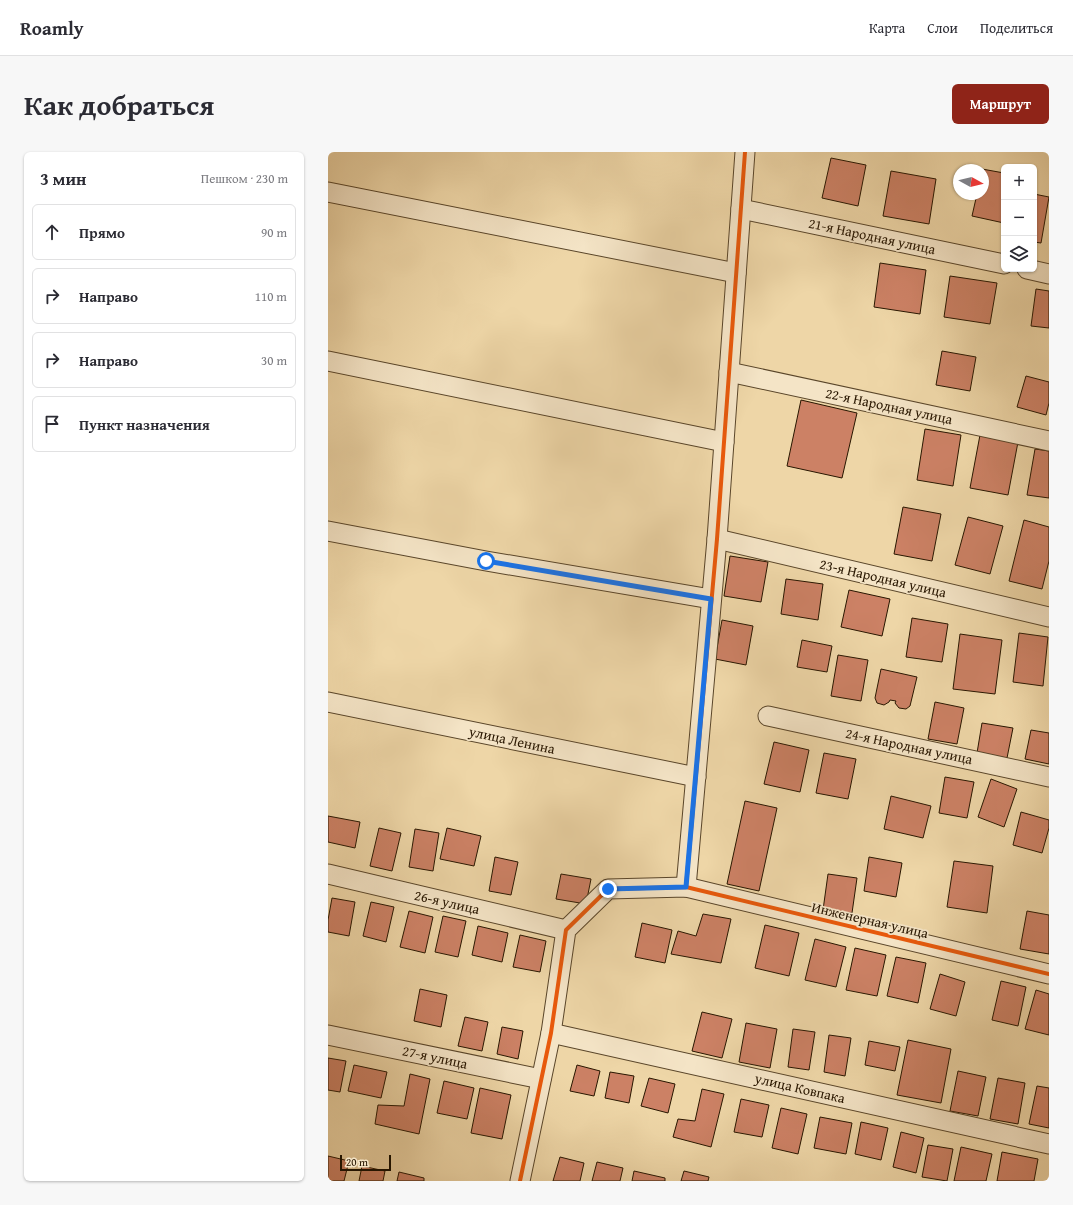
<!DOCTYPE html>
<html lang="ru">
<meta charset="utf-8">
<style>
:root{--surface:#fff;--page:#f7f7f7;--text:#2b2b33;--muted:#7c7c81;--line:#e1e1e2;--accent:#8f2418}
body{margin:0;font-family:"Gentium Book Plus",serif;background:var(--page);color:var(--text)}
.controls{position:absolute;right:12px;top:12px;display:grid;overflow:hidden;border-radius:6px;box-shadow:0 1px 3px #0004}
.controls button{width:36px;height:36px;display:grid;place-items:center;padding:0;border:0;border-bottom:1px solid var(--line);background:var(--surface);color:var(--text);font:20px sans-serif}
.compass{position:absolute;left:625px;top:12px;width:36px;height:36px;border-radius:50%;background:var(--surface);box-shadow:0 1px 3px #0004;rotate:98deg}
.scale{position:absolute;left:12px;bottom:10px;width:51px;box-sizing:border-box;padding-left:4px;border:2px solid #281600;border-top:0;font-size:11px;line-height:14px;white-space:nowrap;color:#281600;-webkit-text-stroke:3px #f4e4c6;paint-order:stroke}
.stop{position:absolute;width:12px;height:12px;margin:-9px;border:3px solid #1a73e8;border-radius:50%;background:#fff}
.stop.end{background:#1a73e8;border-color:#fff;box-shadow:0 1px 4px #0008}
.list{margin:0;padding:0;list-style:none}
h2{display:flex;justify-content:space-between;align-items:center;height:52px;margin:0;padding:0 16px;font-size:17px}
h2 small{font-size:13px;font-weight:400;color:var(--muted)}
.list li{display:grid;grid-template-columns:26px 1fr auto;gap:12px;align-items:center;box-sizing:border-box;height:56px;margin:0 8px 8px;padding:0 8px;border:1px solid var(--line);border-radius:6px}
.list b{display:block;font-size:15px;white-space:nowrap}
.list em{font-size:13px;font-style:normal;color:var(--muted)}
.icon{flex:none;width:22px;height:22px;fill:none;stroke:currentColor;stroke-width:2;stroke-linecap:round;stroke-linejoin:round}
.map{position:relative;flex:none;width:721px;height:1029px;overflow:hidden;border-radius:6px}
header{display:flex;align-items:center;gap:24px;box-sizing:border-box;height:56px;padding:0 20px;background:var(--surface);border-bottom:1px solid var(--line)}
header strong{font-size:19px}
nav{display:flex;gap:22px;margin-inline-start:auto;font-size:14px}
.intro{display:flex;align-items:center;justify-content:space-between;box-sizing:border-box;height:96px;padding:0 24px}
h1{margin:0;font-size:28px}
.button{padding:10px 18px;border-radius:6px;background:var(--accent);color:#fff;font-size:14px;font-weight:700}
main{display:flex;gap:24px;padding:0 24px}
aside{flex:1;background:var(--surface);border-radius:6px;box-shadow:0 1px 3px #0004}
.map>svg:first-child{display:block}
</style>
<header>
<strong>Roamly</strong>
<nav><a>Карта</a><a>Слои</a><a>Поделиться</a></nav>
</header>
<div class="intro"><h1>Как добраться</h1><a class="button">Маршрут</a></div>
<main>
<aside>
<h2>3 мин<small>Пешком · 230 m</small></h2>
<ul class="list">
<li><svg class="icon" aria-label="ahead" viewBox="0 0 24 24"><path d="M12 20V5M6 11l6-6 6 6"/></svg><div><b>Прямо</b></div><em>90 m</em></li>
<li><svg class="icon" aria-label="right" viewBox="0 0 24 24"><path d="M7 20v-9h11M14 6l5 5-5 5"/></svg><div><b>Направо</b></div><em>110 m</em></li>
<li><svg class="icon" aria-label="right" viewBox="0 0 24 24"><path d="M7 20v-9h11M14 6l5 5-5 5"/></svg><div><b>Направо</b></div><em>30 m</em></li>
<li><svg class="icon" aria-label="arrive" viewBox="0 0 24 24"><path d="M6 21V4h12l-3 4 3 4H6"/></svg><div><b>Пункт назначения</b></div></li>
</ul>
</aside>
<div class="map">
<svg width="721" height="1029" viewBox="0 0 721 1029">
<rect width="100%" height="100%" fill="#eed6a7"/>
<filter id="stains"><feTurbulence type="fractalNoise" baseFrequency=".005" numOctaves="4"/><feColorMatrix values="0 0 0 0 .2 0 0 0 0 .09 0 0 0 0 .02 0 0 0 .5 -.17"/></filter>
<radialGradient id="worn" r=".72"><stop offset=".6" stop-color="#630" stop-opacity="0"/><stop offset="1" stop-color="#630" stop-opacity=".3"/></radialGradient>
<g fill="#cc8165" stroke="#281600">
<polygon points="503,6 538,13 530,54 494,46"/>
<polygon points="654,17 676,21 676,71 644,64 649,42 655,42"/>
<polygon points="563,19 608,27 601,72 555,64"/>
<polygon points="706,42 721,45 713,91 706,90"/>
<polygon points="552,111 598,118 592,162 546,155"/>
<polygon points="622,124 669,131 662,172 616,165"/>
<polygon points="708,137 721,139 721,176 703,174"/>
<polygon points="614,199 648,205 642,239 608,233"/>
<polygon points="698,224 721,230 721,251 718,263 689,255"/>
<polygon points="473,248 529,261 514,326 459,314"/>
<polygon points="597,277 633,283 625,334 589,328"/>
<polygon points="652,283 690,290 680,343 642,336"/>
<polygon points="707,297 721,299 721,346 699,343"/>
<polygon points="575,355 613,362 604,409 566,402"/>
<polygon points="640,365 675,374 662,422 627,413"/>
<polygon points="696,368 721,375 721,409 714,437 681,429"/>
<polygon points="402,404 440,410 433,450 396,444"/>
<polygon points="458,427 495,432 490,468 453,462"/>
<polygon points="521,438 562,447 554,484 513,475"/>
<polygon points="584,466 620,472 614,510 578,505"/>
<polygon points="394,468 425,474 418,513 387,507"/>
<polygon points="691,481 720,485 715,534 685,530"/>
<polygon points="632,482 674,488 667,542 625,537"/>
<polygon points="474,488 504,494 499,520 469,515"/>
<polygon points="510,503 540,508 533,549 503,544"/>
<polygon points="553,517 589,525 582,554 578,557 571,556 567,551 568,549 562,548 561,550 556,553 549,551 547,546"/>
<polygon points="607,550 636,556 629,592 600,587"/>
<polygon points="654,571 685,576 679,606 649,601"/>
<polygon points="703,578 721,581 721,612 697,607"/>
<polygon points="446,590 481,598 472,640 436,632"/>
<polygon points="496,601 528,607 520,647 488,641"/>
<polygon points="617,625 646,630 639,666 611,661"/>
<polygon points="663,627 689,637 676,675 650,665"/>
<polygon points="563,644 603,654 595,686 556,677"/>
<polygon points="417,649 449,656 431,739 399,732"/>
<polygon points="693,660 721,668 721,676 714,701 685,693"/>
<polygon points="0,664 32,670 27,696 0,690"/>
<polygon points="51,676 73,681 64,719 42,714"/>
<polygon points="119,676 153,684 146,714 112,707"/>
<polygon points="87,677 111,681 105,719 81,715"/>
<polygon points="167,705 190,710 183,743 161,739"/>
<polygon points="541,705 574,711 568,745 536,739"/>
<polygon points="626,709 665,714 659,761 619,755"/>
<polygon points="233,722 263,727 258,752 228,747"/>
<polygon points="500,722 529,726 524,761 495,758"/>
<polygon points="4,746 27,750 21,784 0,780 0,768"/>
<polygon points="43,750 66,755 58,790 35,784"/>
<polygon points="81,759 105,765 97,801 72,795"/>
<polygon points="699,759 721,763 721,802 692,797"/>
<polygon points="375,762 403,767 393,811 343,802 350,779 368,784"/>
<polygon points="115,764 138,769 130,805 107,800"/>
<polygon points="314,771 344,778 337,811 307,805"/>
<polygon points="437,773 471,781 461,824 427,816"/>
<polygon points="150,774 180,781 174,810 144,803"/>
<polygon points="192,783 218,789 212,820 185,815"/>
<polygon points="487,787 518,795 508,835 477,828"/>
<polygon points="527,796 558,803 549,844 518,838"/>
<polygon points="568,805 598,811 590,851 559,844"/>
<polygon points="612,822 637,830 628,864 602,857"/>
<polygon points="673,829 698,835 690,874 664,868"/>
<polygon points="92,837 119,843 113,875 86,869"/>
<polygon points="708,838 721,842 721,883 697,877"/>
<polygon points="374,860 404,867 394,906 364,899"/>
<polygon points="137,865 160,870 154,899 130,894"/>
<polygon points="418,871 449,877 442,916 411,910"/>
<polygon points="174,875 195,879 190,907 169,902"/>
<polygon points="465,877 487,880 481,918 460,915"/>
<polygon points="501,883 523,886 517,924 496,920"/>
<polygon points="580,888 623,897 613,951 569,943"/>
<polygon points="541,889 572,895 567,919 537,913"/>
<polygon points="0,906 18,909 12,940 0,938"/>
<polygon points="26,913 59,920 53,946 20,939"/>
<polygon points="249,913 272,919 266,944 242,939"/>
<polygon points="630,919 658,925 650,964 622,959"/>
<polygon points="282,920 306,924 301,951 277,946"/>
<polygon points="82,922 102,927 91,982 47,972 50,953 76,954"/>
<polygon points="321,926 347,932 340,961 313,954"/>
<polygon points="670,926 697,931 690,972 662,967"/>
<polygon points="116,929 146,936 139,967 109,961"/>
<polygon points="709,934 721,936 721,976 701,972"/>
<polygon points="152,936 183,943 174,987 143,981"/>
<polygon points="374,937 396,942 383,995 345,985 350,967 367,969"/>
<polygon points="413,947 441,953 434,985 406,980"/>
<polygon points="453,956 479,962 470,1002 444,996"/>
<polygon points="492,965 524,971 518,1002 486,996"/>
<polygon points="533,970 560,976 553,1008 527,1002"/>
<polygon points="573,980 596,986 588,1021 565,1015"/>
<polygon points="600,993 625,997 619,1029 594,1025"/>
<polygon points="633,995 664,1002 658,1029 626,1029"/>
<polygon points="674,1000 710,1007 706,1029 669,1029"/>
<polygon points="0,1004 21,1009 16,1029 0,1029"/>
<polygon points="232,1005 256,1011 252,1029 225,1029"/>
<polygon points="269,1010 295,1016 292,1029 264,1029"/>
<polygon points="34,1014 57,1019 55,1029 31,1029"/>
<polygon points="306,1019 337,1026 337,1029 304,1029"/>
<polygon points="356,1019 381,1025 380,1029 353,1029"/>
<polygon points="71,1020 96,1026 96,1029 69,1029"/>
</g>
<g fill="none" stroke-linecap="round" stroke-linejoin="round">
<defs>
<g id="minor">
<polyline points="0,40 408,121"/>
<polyline points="413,57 676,112"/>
<polyline points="699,117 721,122"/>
<polyline points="0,209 396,290"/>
<polyline points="401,220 721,289"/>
<polyline points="0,379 158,409 383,447"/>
<polyline points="389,387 721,465"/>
<polyline points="0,550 368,625"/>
<polyline points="440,564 721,625"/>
<polyline points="0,722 238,778"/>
<polyline points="358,735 389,387 417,0"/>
<polyline points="223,881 721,992"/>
<polyline points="0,883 213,927"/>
<polyline points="192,1029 223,881 238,778 280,737 358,735 721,822"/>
</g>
</defs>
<use href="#minor" stroke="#5a462a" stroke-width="21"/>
<use href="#minor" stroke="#f4e4c6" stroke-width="19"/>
<defs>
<g id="cycleway">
<polyline points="358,735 389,387 417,0"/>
<polyline points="192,1029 223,881 238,778 280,737 358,735 721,822"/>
</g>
</defs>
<use href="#cycleway" stroke="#f4e4c6" stroke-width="6"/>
<use href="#cycleway" stroke="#e8590c" stroke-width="4"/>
</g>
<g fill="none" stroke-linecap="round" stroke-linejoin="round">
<polyline stroke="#1a73e8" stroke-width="5" points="158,409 383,447 358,735 280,737"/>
</g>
<g text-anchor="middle" stroke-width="3.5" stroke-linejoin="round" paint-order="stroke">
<g font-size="14" fill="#281600" stroke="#f4e4c6">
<text transform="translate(544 84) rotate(12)" y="5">21-я Народная улица</text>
<text transform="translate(561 254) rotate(12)" y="5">22-я Народная улица</text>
<text transform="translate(555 426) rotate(13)" y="5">23-я Народная улица</text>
<text transform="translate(184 588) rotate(12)" y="5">улица Ленина</text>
<text transform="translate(581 594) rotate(12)" y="5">24-я Народная улица</text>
<text transform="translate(119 750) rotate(13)" y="5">26-я улица</text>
<text transform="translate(542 768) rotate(13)" y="5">Инженерная улица</text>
<text transform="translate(107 905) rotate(12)" y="5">27-я улица</text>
<text transform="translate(472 936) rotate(13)" y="5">улица Ковпака</text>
</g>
</g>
<rect width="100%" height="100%" filter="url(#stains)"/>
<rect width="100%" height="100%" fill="url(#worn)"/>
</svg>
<div class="controls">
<button>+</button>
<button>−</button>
<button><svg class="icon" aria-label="layers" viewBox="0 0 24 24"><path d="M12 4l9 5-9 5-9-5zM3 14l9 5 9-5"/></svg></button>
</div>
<svg class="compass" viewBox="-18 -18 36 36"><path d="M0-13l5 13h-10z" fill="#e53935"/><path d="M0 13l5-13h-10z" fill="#7c7c81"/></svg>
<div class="scale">20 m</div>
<div class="stop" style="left:158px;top:409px"></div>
<div class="stop end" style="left:280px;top:737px"></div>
</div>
</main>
